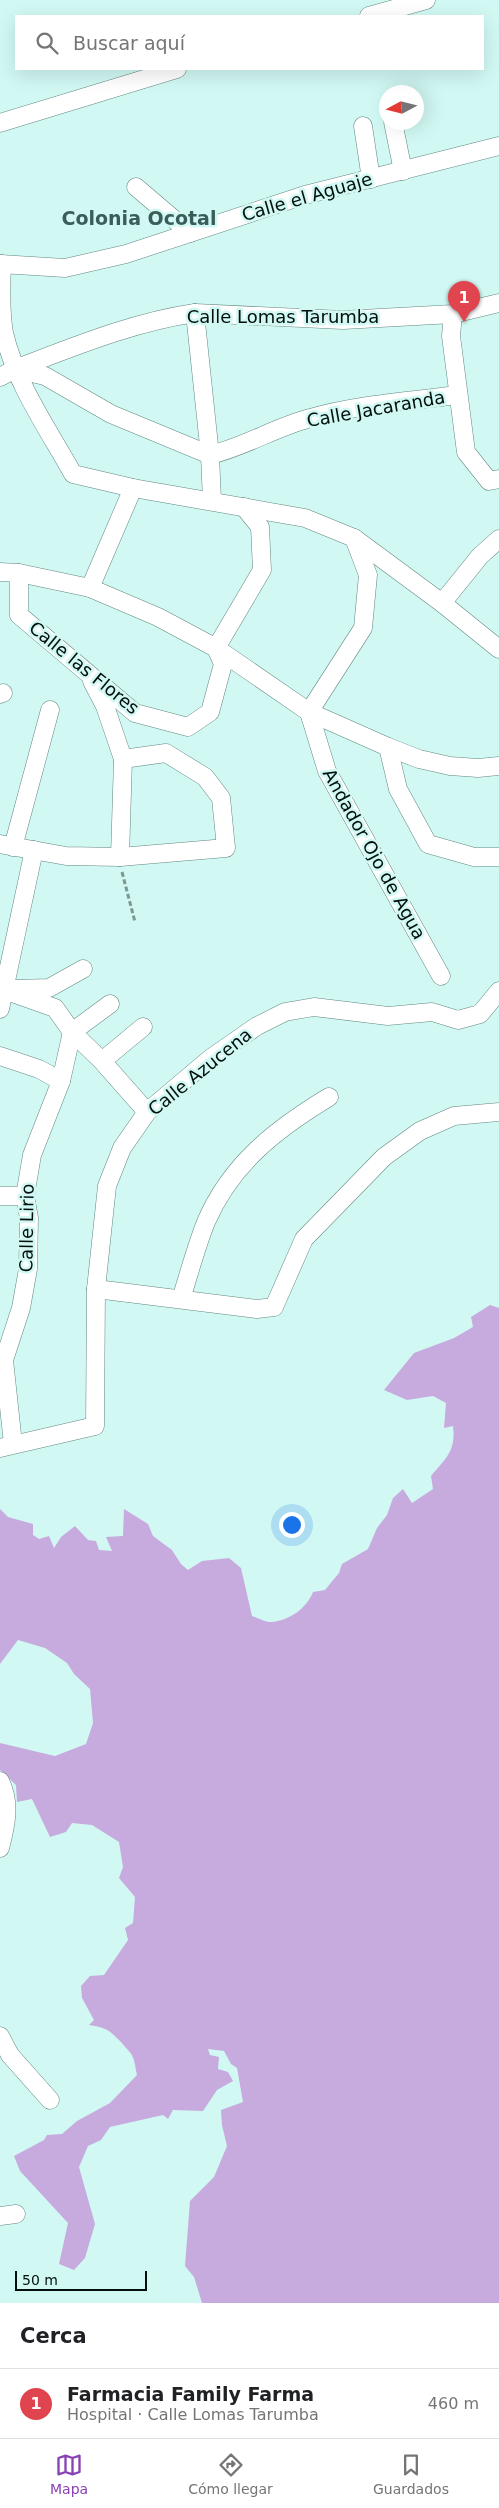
<!DOCTYPE html>
<html lang="es">
<meta charset="utf-8">
<style>
:root{--surface:#fff;--page:#f6f6f6;--text:#202124;--muted:#757577;--line:#e0e0e0;--accent:#8942b4}
body{margin:0;font-family:"DejaVu Sans",sans-serif;background:var(--page);color:var(--text)}
.compass{position:absolute;left:379px;top:85px;width:45px;height:45px;border-radius:50%;background:var(--surface);box-shadow:0 5px 20px #0002;rotate:263deg}
.scale{position:absolute;left:15px;bottom:12px;width:132px;box-sizing:border-box;padding-left:5px;border:2px solid #030f0e;border-top:0;font-size:14px;line-height:18px;white-space:nowrap;color:#030f0e;-webkit-text-stroke:4px #d1f8f3;paint-order:stroke}
.you{position:absolute;left:291px;top:1524px;width:18px;height:18px;margin:-12px;border:4px solid #fff;border-radius:50%;background:#1a73e8;box-shadow:0 0 0 8px #1a73e833}
.badge{display:grid;place-items:center;width:32px;height:32px;border-radius:50%;background:var(--accent);color:#fff;font-size:16px;font-weight:700}
.pin{position:absolute;translate:-50% -41px;filter:drop-shadow(0 1px 2px #0008)}
.pin::after{content:'';position:absolute;top:26px;width:18px;height:15px;background:inherit;clip-path:polygon(0 0,100% 0,50% 100%)}
.list{margin:0;padding:0;list-style:none}
h2{display:flex;justify-content:space-between;align-items:center;height:65px;margin:0;padding:0 20px;font-size:21px}
h2 small{font-size:16px;font-weight:400;color:var(--muted)}
.list li{display:grid;grid-template-columns:32px 1fr auto;gap:15px;align-items:center;box-sizing:border-box;height:70px;padding:0 20px;border-top:1px solid var(--line)}
.list b{display:block;font-size:19px;white-space:nowrap}
.list p{margin:0;font-size:16px;white-space:nowrap;color:var(--muted)}
.list em{font-size:16px;font-style:normal;color:var(--muted)}
.icon{flex:none;width:28px;height:28px;fill:none;stroke:currentColor;stroke-width:2;stroke-linecap:round;stroke-linejoin:round}
.map{position:relative;flex:none;width:499px;height:2303px;overflow:hidden}
.search{position:absolute;background:var(--surface);box-shadow:0 5px 20px #0002;left:15px;right:15px;top:15px;height:55px;display:flex;align-items:center;gap:12px;box-sizing:border-box;padding:0 18px;border-radius:0px;color:var(--muted);font-size:19px}
.sheet{height:135px;background:var(--surface)}
nav{display:flex;justify-content:space-around;align-items:center;box-sizing:border-box;height:70px;border-top:1px solid var(--line);background:var(--surface);font-size:14px;color:var(--muted)}
nav a{display:grid;justify-items:center;gap:2px}
nav .on{color:var(--accent)}
.map>svg:first-child{display:block}
</style>
<div class="map">
<svg width="499" height="2303" viewBox="0 0 499 2303">
<rect width="100%" height="100%" fill="#d1f8f3"/>
<path fill="#c8abde" d="M490,1305l9,3v995h-297l-8,-26 -9,-11 5,-65 24,-24 13,-31 -5,-21 -1,-15 22,-8 -6,-34 -6,-4 -7,-13 -16,-2 2,6 9,2 -1,12 10,3 5,9 -16,9 -14,21 -30,-1 -5,9 -5,-4 -53,12 -9,13 -13,6 -9,21 16,57 -10,34 -11,12 -15,-6 9,-41 -48,-52 -6,-15 30,-16 3,-5 15,-1 15,-13 33,-18 27,-28c-4,-22 -3,-18 -17,-34 -12,-12 -14,-13 -31,-16l5,-5 -12,-22 -1,-12 9,-10 14,-1 24,-35 -3,-12 8,-5 2,-26 -16,-19 4,-11 -4,-25 -27,-17 -20,-2 -6,9 -16,5 -18,-38 -15,3 -1,-17 -16,-15v-27l55,13 31,-12 7,-21 -3,-34 -16,-15 -7,-11 -22,-15 -27,-8 -18,24v-155l8,8 25,7v11l6,4 10,-3 5,12 7,-11 14,-11 13,14 8,1 3,9 13,1 -6,-14 17,-1 1,-27 24,15 5,12 19,14 9,14 7,6 14,-9 27,-3 12,10 11,48c6,2 13,6 19,6 18,-1 36,-14 42,-30l12,-2 14,-17 3,-9 26,-15 9,-21 10,-13 6,-17 10,-9 9,14 21,-14 -2,-13c15,-18 25,-25 22,-50l-9,2 2,-25 -13,-7 -26,4 -23,-10 30,-37 40,-15 19,-11 -2,-10z"/>
<g fill="none" stroke-linecap="round" stroke-linejoin="round">
<defs>
<g id="minor">
<polyline points="369,16 426,0"/>
<polyline points="393,122 403,171"/>
<polyline points="0,123 177,69"/>
<polyline points="363,126 371,179"/>
<polyline points="136,187 190,233"/>
<polyline points="0,264 65,268 126,254 305,195 499,146"/>
<path d="M2,264c-1,22 -2,46 2,69 12,51 44,96 69,141l60,14 172,30 49,20 88,65 57,46"/>
<polyline points="195,313 210,455 212,501"/>
<polyline points="453,314 451,336 466,452 489,481 499,479"/>
<path d="M15,369c58,-22 118,-47 180,-56l148,7 110,-6 46,-11"/>
<polyline points="0,377 15,369 45,376 111,414 210,455"/>
<path d="M210,455c34,-8 64,-27 97,-36 48,-14 101,-18 151,-24"/>
<polyline points="354,538 368,575 363,628 309,712 327,771 441,976"/>
<polyline points="0,572 19,573 90,588 158,617 216,648 309,712 388,747 419,759 450,766 478,768 499,766"/>
<polyline points="19,573 19,615 135,713 188,727 210,712 223,664 216,648 262,570 260,527 244,507"/>
<polyline points="90,588 133,488"/>
<polyline points="442,603 480,556 499,539"/>
<polyline points="92,681 105,706 123,759 120,857"/>
<polyline points="0,694 3,693"/>
<polyline points="388,747 398,789 428,844 474,857 499,857"/>
<polyline points="0,844 66,856 120,857 226,848 221,798 205,777 166,753 123,759"/>
<polyline points="13,847 50,710"/>
<polyline points="34,850 4,990 55,1008 72,1032 102,1061 147,1112"/>
<polyline points="15,989 49,988 83,969"/>
<polyline points="0,1009 4,990"/>
<polyline points="0,1056 39,1069 61,1081"/>
<polyline points="102,1061 143,1027"/>
<polyline points="0,1196 25,1196"/>
<polyline points="96,1289 257,1309 274,1307 304,1239 384,1157 420,1131 454,1116 499,1112"/>
<path d="M181,1299c8,-25 15,-52 25,-77 25,-58 70,-93 123,-125"/>
<polyline points="13,1444 4,1360 21,1308 28,1269 29,1218 25,1196 32,1155 61,1081 72,1032 110,1004"/>
<polyline points="0,1448 95,1426 96,1289 107,1186 122,1148 147,1112 211,1058 257,1026 285,1012 314,1007 388,1016 432,1012 458,1020 480,1014 499,991"/>
<path d="M0,1781c11,22 6,44 0,67"/>
<polyline points="0,2036 10,2055 50,2100"/>
<polyline points="0,2216 16,2214"/>
</g>
</defs>
<use href="#minor" stroke="#638782" stroke-width="19"/>
<polyline stroke="#7c9895" stroke-width="3" stroke-dasharray="5 2.5" stroke-linecap="butt" points="122,872 135,922"/>
<use href="#minor" stroke="#fff" stroke-width="18"/>
</g>
<g text-anchor="middle" stroke-width="5" stroke-linejoin="round" paint-order="stroke">
<g font-size="18" fill="#030f0e" stroke="#d1f8f3">
<text transform="translate(307 197) rotate(-16)" y="6">Calle el Aguaje</text>
<text x="283" y="323">Calle Lomas Tarumba</text>
<text transform="translate(376 409) rotate(-10)" y="6">Calle Jacaranda</text>
<text transform="translate(84 668) rotate(39)" y="6">Calle las Flores</text>
<text transform="translate(374 854) rotate(61)" y="6">Andador Ojo de Agua</text>
<text transform="translate(200 1072) rotate(-39)" y="6">Calle Azucena</text>
<text transform="translate(27 1228) rotate(-89)" y="6">Calle Lirio</text>
</g>
<g font-size="19" font-weight="bold" fill="#3a5d59" stroke="#d1f8f3">
<text x="139" y="225">Colonia Ocotal</text>
</g>
</g>
</svg>
<svg class="compass" viewBox="-18 -18 36 36"><path d="M0-13l5 13h-10z" fill="#e53935"/><path d="M0 13l5-13h-10z" fill="#757577"/></svg>
<div class="scale">50 m</div>
<div class="you"></div>
<div class="pin badge" style="left:464px;top:322px;background:#e0444e">1</div>
<div class="search"><svg class="icon" aria-label="search" viewBox="0 0 24 24"><circle cx="10" cy="10" r="6"/><path d="M15 15l6 6"/></svg>Buscar aquí</div>
</div>
<section class="sheet">
<h2>Cerca<small></small></h2>
<ul class="list">
<li><span class="badge" style="background:#e0444e">1</span><div><b>Farmacia Family Farma</b><p>Hospital · Calle Lomas Tarumba</p></div><em>460 m</em></li>
</ul>
</section>
<nav>
<a class="on"><svg class="icon" aria-label="map" viewBox="0 0 24 24"><path d="M3 6l6-2 6 2 6-2v14l-6 2-6-2-6 2zM9 4v14M15 6v14"/></svg>Mapa</a>
<a><svg class="icon" aria-label="directions" viewBox="0 0 24 24"><path d="M12 3l9 9-9 9-9-9zM9 14v-3h6M13 9l2 2-2 2"/></svg>Cómo llegar</a>
<a><svg class="icon" aria-label="saved" viewBox="0 0 24 24"><path d="M7 4h10v16l-5-4-5 4z"/></svg>Guardados</a>
</nav>
